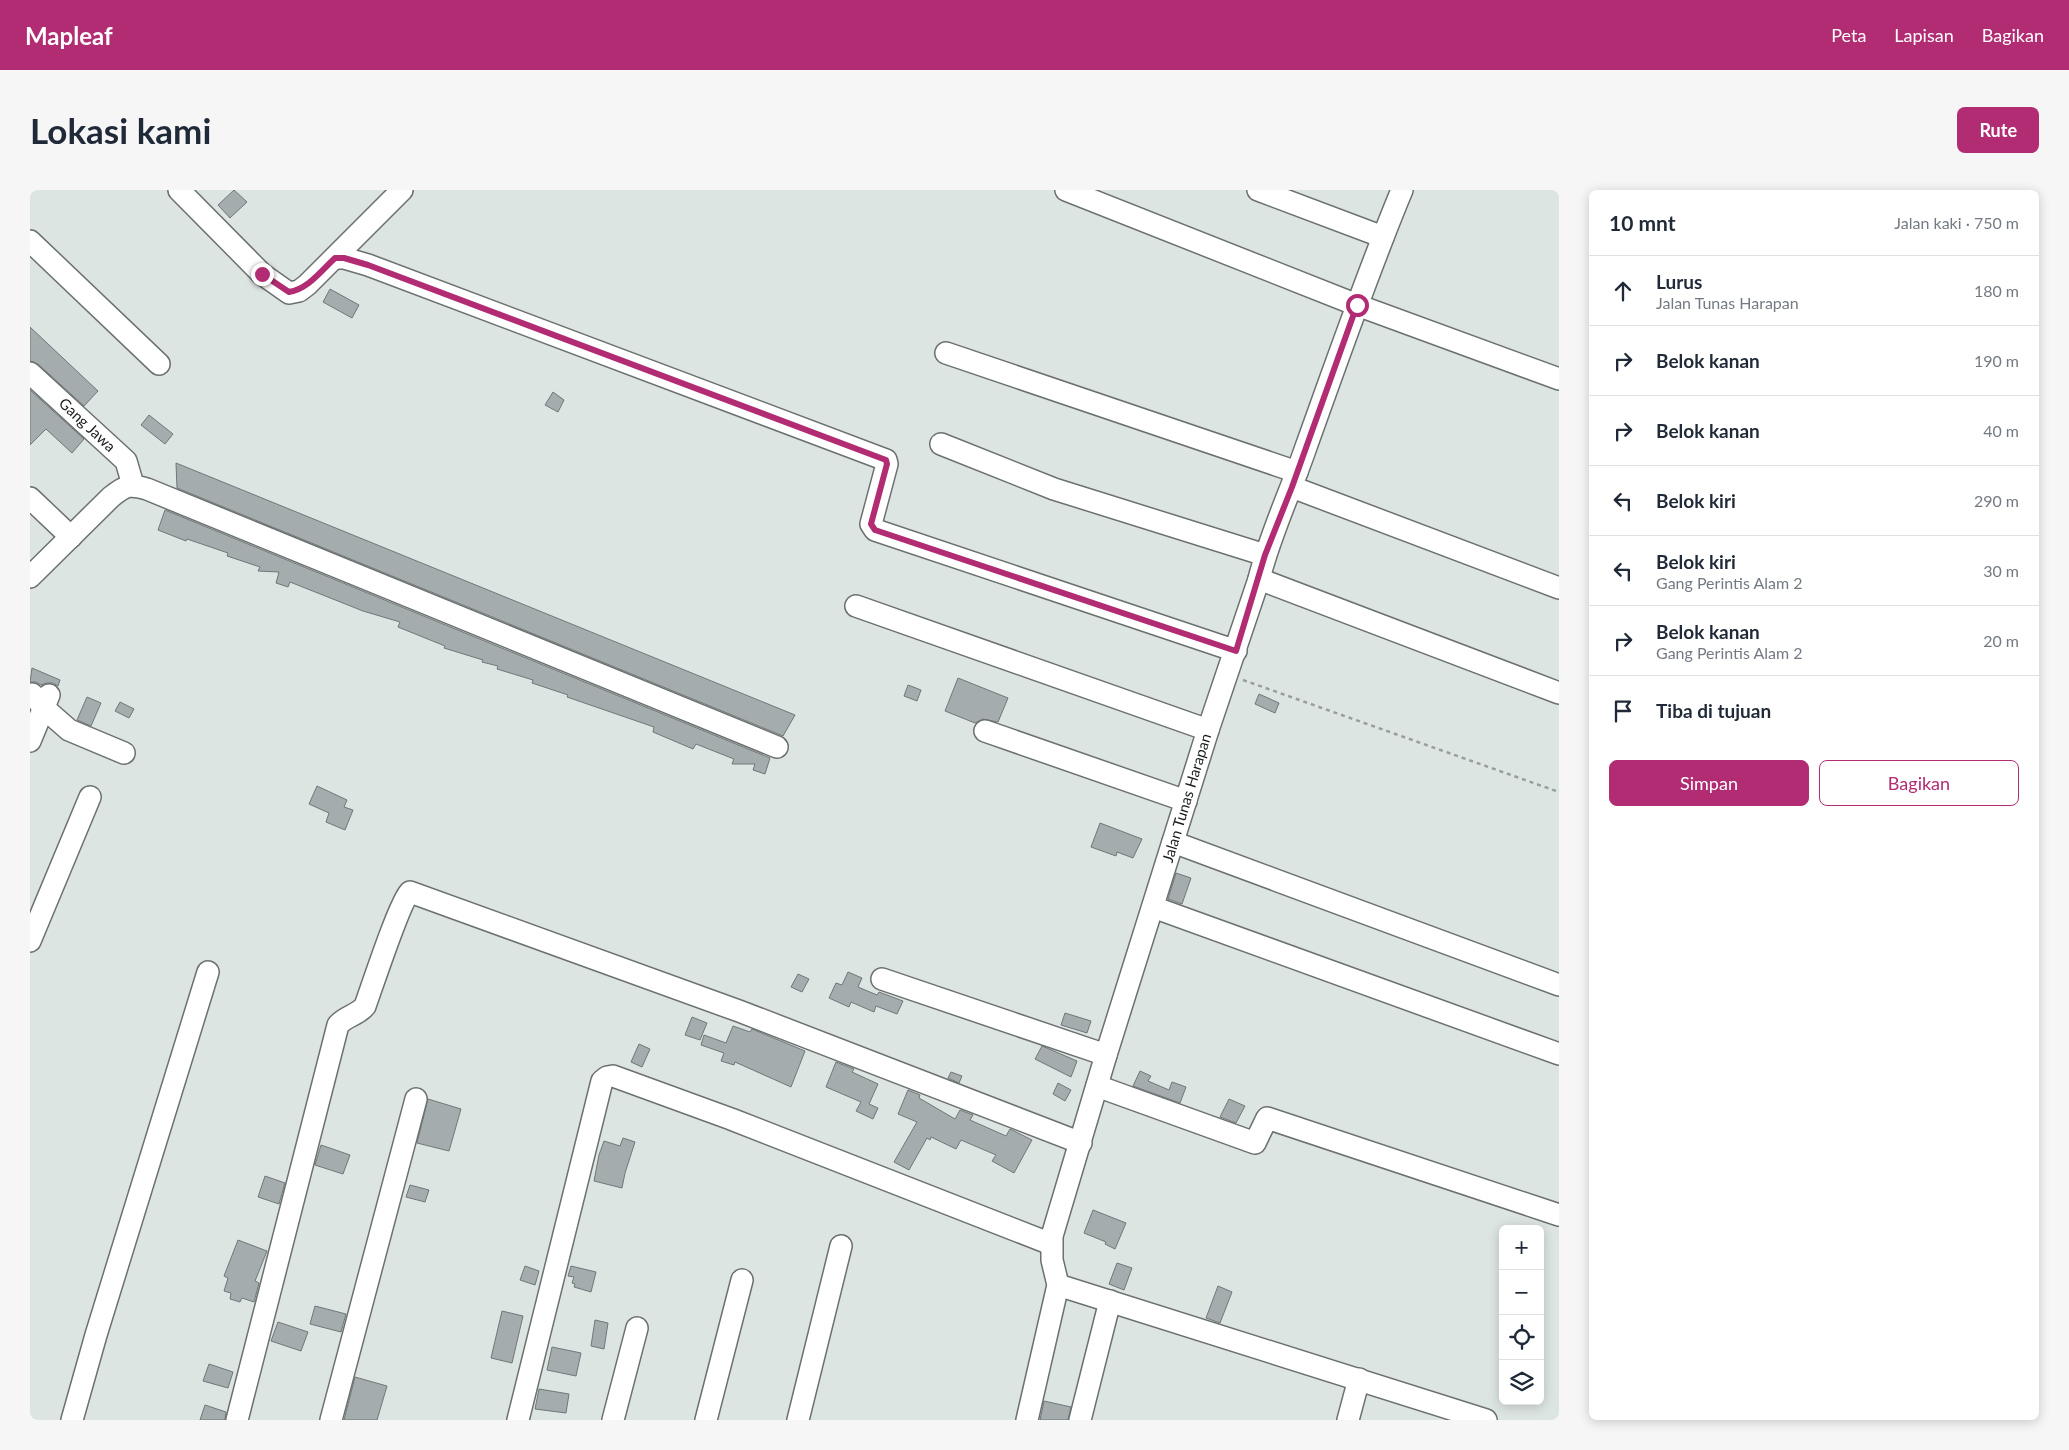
<!DOCTYPE html>
<html lang="id">
<meta charset="utf-8">
<style>
:root{--surface:#fff;--page:#f6f6f7;--text:#1f2937;--muted:#747a83;--line:#e0e1e3;--accent:#b12c73}
body{margin:0;font-family:Lato,sans-serif;background:var(--page);color:var(--text)}
.controls{position:absolute;right:15px;bottom:15px;display:grid;overflow:hidden;border-radius:8px;box-shadow:0 2px 12px #0003}
.controls button{width:45px;height:45px;display:grid;place-items:center;padding:0;border:0;border-bottom:1px solid var(--line);background:var(--surface);color:var(--text);font:25px sans-serif}
.stop{position:absolute;width:15px;height:15px;margin:-11px;border:4px solid #b12c73;border-radius:50%;background:#fff}
.stop.end{background:#b12c73;border-color:#fff;box-shadow:0 1px 5px #0008}
.list{margin:0;padding:0;list-style:none}
h2{display:flex;justify-content:space-between;align-items:center;height:65px;margin:0;padding:0 20px;font-size:21px}
h2 small{font-size:16px;font-weight:400;color:var(--muted)}
.list li{display:grid;grid-template-columns:32px 1fr auto;gap:15px;align-items:center;box-sizing:border-box;height:70px;padding:0 20px;border-top:1px solid var(--line)}
.list b{display:block;font-size:19px;white-space:nowrap}
.list p{margin:0;font-size:16px;white-space:nowrap;color:var(--muted)}
.list em{font-size:16px;font-style:normal;color:var(--muted)}
.actions{display:flex;gap:10px;padding:15px 20px}
.actions a{flex:1;padding:11px 0;border:1px solid var(--accent);border-radius:8px;text-align:center;font-size:18px;color:var(--accent)}
.actions .main{background:var(--accent);color:#fff}
.icon{flex:none;width:28px;height:28px;fill:none;stroke:currentColor;stroke-width:2;stroke-linecap:round;stroke-linejoin:round}
.map{position:relative;flex:none;width:1529px;height:1230px;overflow:hidden;border-radius:8px}
header{display:flex;align-items:center;gap:30px;box-sizing:border-box;height:70px;padding:0 25px;background:var(--accent);color:#fff}
header strong{font-size:24px}
nav{display:flex;gap:28px;margin-inline-start:auto;font-size:18px}
.intro{display:flex;align-items:center;justify-content:space-between;box-sizing:border-box;height:120px;padding:0 30px}
h1{margin:0;font-size:35px}
.button{padding:12px 22px;border-radius:8px;background:var(--accent);color:#fff;font-size:18px;font-weight:700}
main{display:flex;gap:30px;padding:0 30px}
aside{flex:1;background:var(--surface);border-radius:8px;box-shadow:0 2px 12px #0003}
.map>svg:first-child{display:block}
</style>
<header>
<strong>Mapleaf</strong>
<nav><a>Peta</a><a>Lapisan</a><a>Bagikan</a></nav>
</header>
<div class="intro"><h1>Lokasi kami</h1><a class="button">Rute</a></div>
<main>
<div class="map">
<svg width="1529" height="1230" viewBox="0 0 1529 1230">
<rect width="100%" height="100%" fill="#dde5e3"/>
<g fill="#a4acad" stroke="#707778">
<polygon points="204,0 217,12 200,28 188,15"/>
<polygon points="300,99 329,115 322,128 293,112"/>
<polygon points="0,137 68,201 54,216 8,174 0,171"/>
<polygon points="0,200 54,249 42,263 16,239 0,255"/>
<polygon points="523,202 534,210 528,222 515,215"/>
<polygon points="119,225 143,244 135,254 111,235"/>
<polygon points="146,273 765,525 753,546 147,298"/>
<polygon points="135,320 740,568 735,584 723,580 725,574 702,574 704,569 666,554 663,559 623,542 624,537 537,507 538,505 502,493 503,490 467,479 468,476 452,472 453,470 414,458 415,456 368,437 370,432 333,421 260,392 258,397 246,393 249,382 228,381 230,377 197,366 198,363 157,349 156,351 128,340"/>
<polygon points="2,478 30,490 28,496 23,493 17,493 11,495 6,492 0,492"/>
<polygon points="928,488 978,508 968,532 953,529 945,533 915,521"/>
<polygon points="878,495 891,500 887,511 874,506"/>
<polygon points="1229,504 1249,513 1245,523 1225,514"/>
<polygon points="57,507 71,513 61,536 47,530"/>
<polygon points="90,512 104,519 99,528 85,521"/>
<polygon points="287,596 317,610 314,617 323,620 315,640 296,632 299,623 279,614"/>
<polygon points="1070,633 1112,649 1103,668 1087,662 1086,666 1061,657"/>
<polygon points="1146,683 1161,688 1152,714 1138,709"/>
<polygon points="818,782 832,788 828,797 847,805 849,802 873,811 867,824 846,816 844,822 821,812 819,817 799,808 806,793 812,795"/>
<polygon points="768,784 779,789 772,802 761,797"/>
<polygon points="1035,823 1061,831 1057,843 1031,835"/>
<polygon points="662,827 677,833 670,850 655,845"/>
<polygon points="703,836 720,842 722,839 775,861 761,897 705,872 704,875 691,871 694,863 671,855 674,845 696,853"/>
<polygon points="609,854 620,859 612,877 601,872"/>
<polygon points="1012,856 1047,871 1041,887 1005,869"/>
<polygon points="806,872 824,879 822,882 848,894 839,914 848,918 843,929 826,921 831,912 796,897"/>
<polygon points="1110,881 1121,886 1118,891 1139,900 1142,892 1156,897 1150,913 1103,896"/>
<polygon points="921,882 932,886 929,893 918,888"/>
<polygon points="1028,893 1041,900 1035,911 1023,904"/>
<polygon points="878,900 890,905 889,908 925,929 930,920 943,925 940,930 976,946 980,939 1002,950 984,983 962,971 966,965 931,950 926,959 901,947 900,950 897,948 879,980 864,972 887,932 868,924"/>
<polygon points="398,909 431,919 419,961 387,953"/>
<polygon points="1199,909 1215,916 1206,933 1190,927"/>
<polygon points="593,948 605,952 595,983 592,998 564,991 569,965 574,951 590,956"/>
<polygon points="291,955 320,965 313,984 285,975"/>
<polygon points="235,986 255,993 249,1014 228,1007"/>
<polygon points="380,995 399,1000 395,1012 376,1007"/>
<polygon points="1063,1020 1096,1033 1085,1059 1075,1054 1076,1052 1054,1043"/>
<polygon points="208,1050 237,1061 225,1091 229,1093 224,1112 212,1108 210,1112 200,1109 201,1103 194,1101 198,1088 194,1086"/>
<polygon points="1087,1073 1102,1078 1094,1100 1079,1094"/>
<polygon points="495,1076 509,1081 505,1095 490,1090"/>
<polygon points="541,1076 566,1082 561,1102 544,1097 545,1094 542,1093 544,1087 538,1086"/>
<polygon points="1188,1096 1202,1102 1190,1133 1176,1128"/>
<polygon points="285,1116 316,1124 311,1142 280,1134"/>
<polygon points="472,1121 493,1126 482,1173 461,1168"/>
<polygon points="565,1130 578,1133 574,1159 561,1156"/>
<polygon points="248,1132 278,1142 271,1161 241,1151"/>
<polygon points="522,1157 551,1163 546,1186 517,1180"/>
<polygon points="179,1174 203,1182 198,1198 173,1191"/>
<polygon points="325,1187 357,1196 347,1230 314,1230"/>
<polygon points="509,1199 539,1204 536,1223 505,1219"/>
<polygon points="1014,1211 1041,1217 1038,1230 1010,1230"/>
<polygon points="175,1215 196,1222 195,1230 170,1230"/>
</g>
<g fill="none" stroke-linecap="round" stroke-linejoin="round">
<defs>
<g id="minor">
<polyline points="149,0 232,84 259,103 269,101 277,95 372,0"/>
<polyline points="1036,0 1327,115 1529,189"/>
<polyline points="1228,0 1353,47"/>
<polyline points="0,51 129,174"/>
<polyline points="305,68 314,68 338,75 856,270 857,274 841,334 845,340 1206,461"/>
<polyline points="916,163 1267,282"/>
<polyline points="0,183 96,271 103,295"/>
<polyline points="911,254 1024,299 1235,365"/>
<polyline points="1262,297 1529,398"/>
<polyline points="0,308 41,347"/>
<path d="M0,387l81,-80c15,-12 18,-13 36,-8l630,258"/>
<polyline points="1229,389 1529,503"/>
<polyline points="826,416 1178,540"/>
<polyline points="2,504 15,519 39,540 94,563"/>
<polyline points="955,541 1156,611"/>
<polyline points="0,551 19,505"/>
<polyline points="1143,652 1529,795"/>
<polyline points="1123,717 1529,864"/>
<polyline points="0,751 60,607"/>
<polyline points="852,789 1076,865"/>
<polyline points="1067,896 1225,953 1237,928 1529,1025"/>
<polyline points="1028,1095 1456,1230"/>
<polyline points="42,1230 66,1145 178,782"/>
<path d="M207,1230l101,-395c8,-9 20,-10 27,-19 7,-19 35,-105 45,-114l329,119 342,132"/>
<polyline points="301,1230 386,909"/>
<polyline points="488,1230 572,891 577,887 583,886 701,929 1021,1054"/>
<polyline points="583,1230 607,1138"/>
<polyline points="676,1230 712,1090"/>
<polyline points="768,1230 811,1056"/>
<path d="M997,1230l31,-135 -6,-25v-24l54,-181 102,-325 51,-151c11,-45 32,-88 47,-132 31,-86 61,-173 96,-257"/>
<polyline points="1050,1230 1080,1111"/>
<polyline points="1318,1230 1329,1189"/>
</g>
</defs>
<use href="#minor" stroke="#6b716f" stroke-width="24"/>
<polyline stroke="#979e9c" stroke-width="2.5" stroke-dasharray="4 4" stroke-linecap="butt" points="1213,490 1529,602"/>
<use href="#minor" stroke="#fff" stroke-width="21"/>
</g>
<g fill="none" stroke-linecap="round" stroke-linejoin="round">
<path stroke="#b12c73" stroke-width="6" d="M232,84l27,18c19,-3 32,-21 46,-34h9l24,7 518,195 1,4 -16,60 4,6 361,121 29,-96 27,-68 65,-182"/>
</g>
<g text-anchor="middle" stroke-width="5" stroke-linejoin="round" paint-order="stroke">
<g font-size="15" fill="#181b1a" stroke="#fff">
<text transform="translate(57 235) rotate(43)" y="5">Gang Jawa</text>
<text transform="translate(1157 608) rotate(-73)" y="5">Jalan Tunas Harapan</text>
</g>
</g>
</svg>
<div class="controls">
<button>+</button>
<button>−</button>
<button><svg class="icon" aria-label="locate" viewBox="0 0 24 24"><circle cx="12" cy="12" r="6"/><path d="M12 2v4M12 18v4M2 12h4M18 12h4"/></svg></button>
<button><svg class="icon" aria-label="layers" viewBox="0 0 24 24"><path d="M12 4l9 5-9 5-9-5zM3 14l9 5 9-5"/></svg></button>
</div>
<div class="stop" style="left:1327px;top:115px"></div>
<div class="stop end" style="left:232px;top:84px"></div>
</div>
<aside>
<h2>10 mnt<small>Jalan kaki · 750 m</small></h2>
<ul class="list">
<li><svg class="icon" aria-label="ahead" viewBox="0 0 24 24"><path d="M12 20V5M6 11l6-6 6 6"/></svg><div><b>Lurus</b><p>Jalan Tunas Harapan</p></div><em>180 m</em></li>
<li><svg class="icon" aria-label="right" viewBox="0 0 24 24"><path d="M7 20v-9h11M14 6l5 5-5 5"/></svg><div><b>Belok kanan</b></div><em>190 m</em></li>
<li><svg class="icon" aria-label="right" viewBox="0 0 24 24"><path d="M7 20v-9h11M14 6l5 5-5 5"/></svg><div><b>Belok kanan</b></div><em>40 m</em></li>
<li><svg class="icon" aria-label="left" viewBox="0 0 24 24"><path d="M17 20v-9H6M10 6l-5 5 5 5"/></svg><div><b>Belok kiri</b></div><em>290 m</em></li>
<li><svg class="icon" aria-label="left" viewBox="0 0 24 24"><path d="M17 20v-9H6M10 6l-5 5 5 5"/></svg><div><b>Belok kiri</b><p>Gang Perintis Alam 2</p></div><em>30 m</em></li>
<li><svg class="icon" aria-label="right" viewBox="0 0 24 24"><path d="M7 20v-9h11M14 6l5 5-5 5"/></svg><div><b>Belok kanan</b><p>Gang Perintis Alam 2</p></div><em>20 m</em></li>
<li><svg class="icon" aria-label="arrive" viewBox="0 0 24 24"><path d="M6 21V4h12l-3 4 3 4H6"/></svg><div><b>Tiba di tujuan</b></div></li>
</ul>
<div class="actions"><a class="main">Simpan</a><a>Bagikan</a></div>
</aside>
</main>
